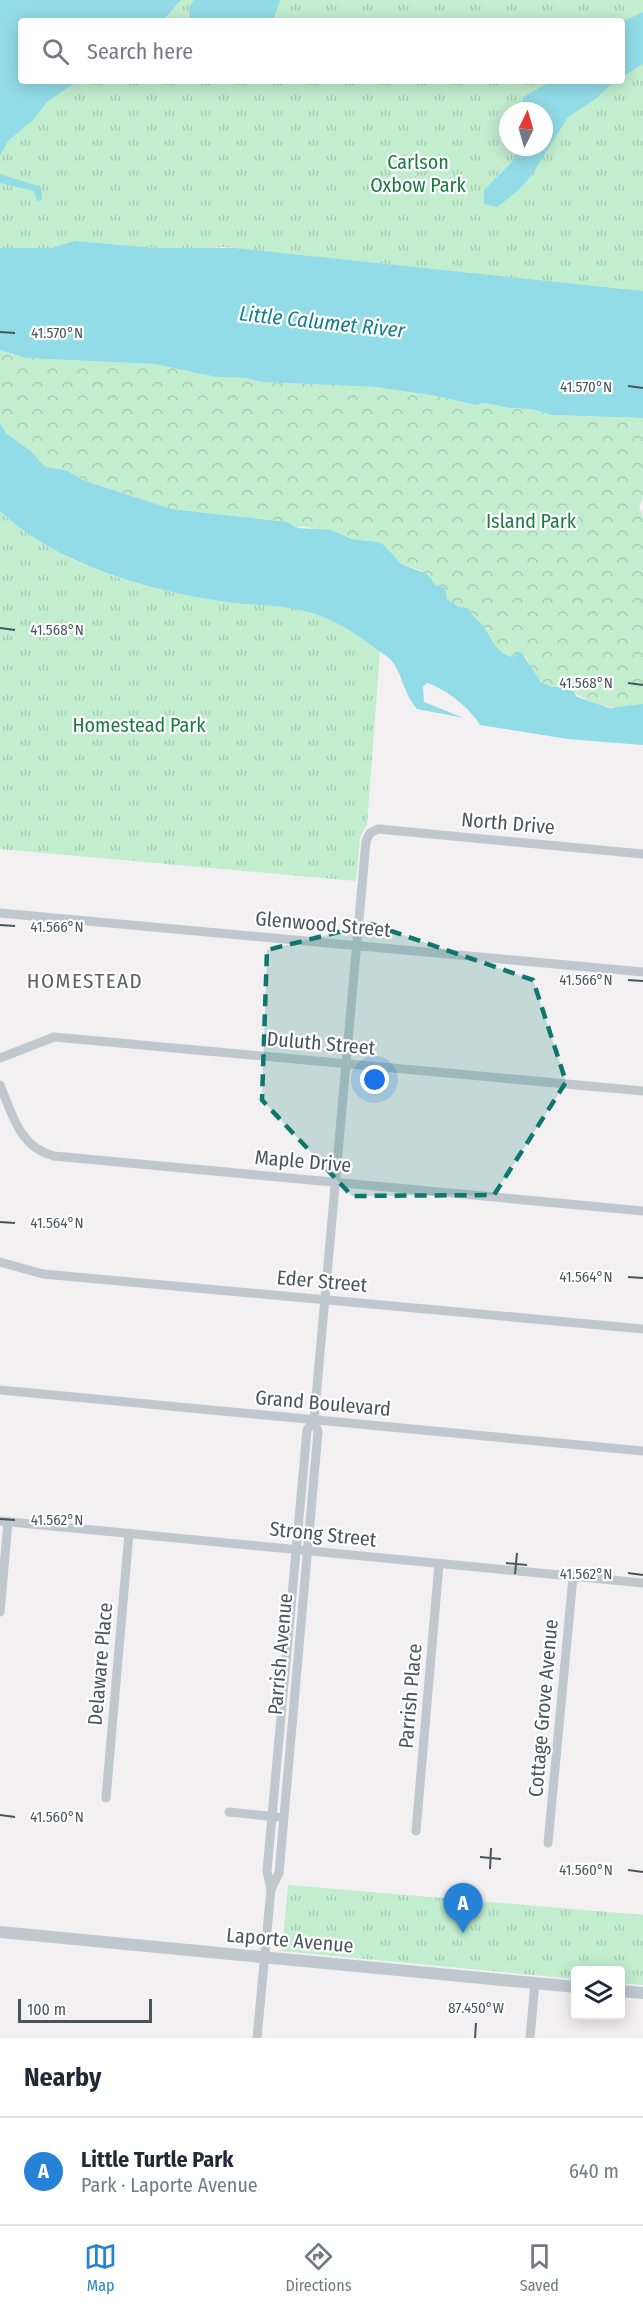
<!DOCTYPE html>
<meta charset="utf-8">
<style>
:root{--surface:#fff;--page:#f2f2f3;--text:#1f2937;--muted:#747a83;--line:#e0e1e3;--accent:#2582d7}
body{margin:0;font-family:"Fira Sans Condensed",sans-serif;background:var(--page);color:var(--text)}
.controls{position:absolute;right:18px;bottom:18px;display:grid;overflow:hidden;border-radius:6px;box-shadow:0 3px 15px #0003}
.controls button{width:54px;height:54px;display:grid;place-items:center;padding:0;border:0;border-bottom:2px solid var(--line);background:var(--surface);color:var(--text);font:30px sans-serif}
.compass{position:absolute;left:499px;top:102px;width:54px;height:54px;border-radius:50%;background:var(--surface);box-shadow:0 3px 15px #0003;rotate:5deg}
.scale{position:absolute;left:18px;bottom:15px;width:134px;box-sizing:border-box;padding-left:6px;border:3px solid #49555c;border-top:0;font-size:16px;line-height:21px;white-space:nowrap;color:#49555c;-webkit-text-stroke:4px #fff;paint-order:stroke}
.you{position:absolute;left:375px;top:1080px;width:21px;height:21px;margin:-15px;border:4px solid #fff;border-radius:50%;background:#1a73e8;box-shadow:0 0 0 9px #1a73e833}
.badge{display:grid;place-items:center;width:39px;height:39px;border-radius:50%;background:var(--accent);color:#fff;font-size:20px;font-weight:700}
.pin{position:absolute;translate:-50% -50px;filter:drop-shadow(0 2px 3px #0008)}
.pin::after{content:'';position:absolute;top:32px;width:21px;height:18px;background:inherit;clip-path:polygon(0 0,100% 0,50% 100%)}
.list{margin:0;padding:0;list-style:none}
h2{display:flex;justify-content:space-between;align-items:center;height:78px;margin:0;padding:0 24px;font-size:26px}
h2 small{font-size:20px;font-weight:400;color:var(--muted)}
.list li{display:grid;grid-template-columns:39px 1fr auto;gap:18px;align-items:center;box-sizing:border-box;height:108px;padding:0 24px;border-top:2px solid var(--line)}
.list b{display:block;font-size:22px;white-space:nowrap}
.list p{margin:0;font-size:20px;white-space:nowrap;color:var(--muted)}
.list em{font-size:20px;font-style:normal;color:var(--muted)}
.icon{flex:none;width:33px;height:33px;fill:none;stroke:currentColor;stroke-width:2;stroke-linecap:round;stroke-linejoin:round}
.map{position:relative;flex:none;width:643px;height:2038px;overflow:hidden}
.search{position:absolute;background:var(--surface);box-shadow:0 3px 15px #0003;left:18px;right:18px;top:18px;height:66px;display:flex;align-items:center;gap:15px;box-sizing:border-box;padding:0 21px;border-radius:6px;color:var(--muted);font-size:22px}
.sheet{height:186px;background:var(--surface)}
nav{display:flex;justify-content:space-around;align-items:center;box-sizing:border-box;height:84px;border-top:2px solid var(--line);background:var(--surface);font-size:16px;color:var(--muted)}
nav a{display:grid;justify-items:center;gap:3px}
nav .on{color:var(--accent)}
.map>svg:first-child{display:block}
</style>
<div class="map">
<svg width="643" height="2038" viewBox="0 0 643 2038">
<defs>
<pattern id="forest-crowns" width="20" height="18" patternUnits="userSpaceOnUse" patternTransform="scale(1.5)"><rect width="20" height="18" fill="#c2edcf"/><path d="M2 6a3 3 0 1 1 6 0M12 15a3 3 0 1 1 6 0" fill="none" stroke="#a8cdb4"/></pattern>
<pattern id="park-tufts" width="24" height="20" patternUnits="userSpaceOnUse" patternTransform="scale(1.5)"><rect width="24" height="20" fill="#c2edcf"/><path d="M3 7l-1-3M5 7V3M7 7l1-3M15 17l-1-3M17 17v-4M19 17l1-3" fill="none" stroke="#a8cdb4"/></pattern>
</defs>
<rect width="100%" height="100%" fill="#f2f0f0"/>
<path fill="url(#forest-crowns)" d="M0,350l26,8 128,6 62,13 30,1 15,4 115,5 60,9 39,9 10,-2 24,5 22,1 21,6 91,3v79l-4,10 4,9v188c-24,8 -52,1 -71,-13 -5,-5 -12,-3 -18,-4 -14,-2 -24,-17 -27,-30h-20l-13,-12 -17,-26 -30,-20 -2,-12 -10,-2 -15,-15 -19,-6 -24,-22 -26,-3 -47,-13 -7,2 -10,-6 -115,-13 -87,-28 -19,-11 -21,-3 -13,-15 -26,-19 -6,-10z"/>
<g fill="url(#park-tufts)" fill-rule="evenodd">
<path d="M0,0h643v291l-420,-44 -22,3 -43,-2 -83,-7 -24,7h-51zM21,21h601v60h-601zM508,111h36v36h-36z"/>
<path d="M0,511c56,54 147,80 222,90 29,4 62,3 90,12 25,7 47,25 68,38l-13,174 -7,12 -4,44 -356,-32z"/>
<polygon points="288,1885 643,1915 643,1985 621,1983 620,1970 576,1970 575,1979 282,1951"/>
</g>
<g fill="#92dce7">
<polygon points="0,0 181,0 162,21 21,21 21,81 77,81 47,102 33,120 8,141 0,156"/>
<polygon points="194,0 280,0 273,21 190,21 189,7"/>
<polygon points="643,12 643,64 622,77 622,22"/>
<polygon points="552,81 615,81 594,100 568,117 533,173 519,190 497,207 484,204 484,190 512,162 519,147 544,147 544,111 522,111 523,97"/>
<polygon points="0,174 41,187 42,200 37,201 34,191 0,183"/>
<polygon points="75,241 158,248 235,248 643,291 643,418 552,415 531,409 509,408 485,403 475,405 436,396 376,387 261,382 246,378 216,377 154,364 26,358 0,350 0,248 51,248"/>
<path d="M0,423l6,10 26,19 13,15 21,3 19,11 87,28 115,13 10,6 34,2 20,9 26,3 7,3 17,19 26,10 8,11 10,2 2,12 12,8 9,1c3,8 11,12 16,19 8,13 15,30 31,30l2,-5h4l20,30 11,5h12l9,4 4,6 33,11 33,-4v41l-75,-6 -88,-14c-10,-17 -34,-36 -53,-42l-4,4 1,15 40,16 -47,-9c-14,-15 -14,-37 -28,-51 -23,-16 -48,-36 -74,-44 -30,-10 -64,-8 -95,-13 -73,-11 -165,-37 -220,-90z"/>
</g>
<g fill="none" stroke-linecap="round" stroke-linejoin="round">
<g stroke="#bfc8ce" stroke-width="9">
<polyline points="0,913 643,972"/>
<polyline points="0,1058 54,1037 643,1091"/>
<path d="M0,1085c12,29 20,63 54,71l589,55"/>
<polyline points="0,1262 43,1274 643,1329"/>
<polyline points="0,1390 643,1451"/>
<polyline points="0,1521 643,1583"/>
<polyline points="0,1612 8,1522"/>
<polyline points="106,1798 129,1533"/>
<polyline points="229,1812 277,1817"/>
<polyline points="416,1831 439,1564"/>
<polyline points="548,1843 573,1577"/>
<polyline points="271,1889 279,1873 318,1432 314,1420 366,841 370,833 378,829 643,854"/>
<polyline points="257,2038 271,1889 267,1871 307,1430 314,1420"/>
<polyline points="530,2038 535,1983"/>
</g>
<g stroke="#bfc8ce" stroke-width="12">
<polyline points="0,1932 576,1987"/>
<polyline points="620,1991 643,1993"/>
</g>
</g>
<path fill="#0f766e" fill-opacity="0.2" stroke="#0f766e" stroke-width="4.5" stroke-dasharray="12 8" stroke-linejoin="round" d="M371,924l162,56 33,102 -72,113 -142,1 -90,-96 5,-150z"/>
<path fill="none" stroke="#49555c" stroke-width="2" d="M0,332l15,1M628,386l15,2M0,628l15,2M628,683l15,2M0,925l15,1M628,980l15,1M0,1222l15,1M628,1277l15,1M0,1519l15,1M506,1563l21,2M628,1573l15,2M515,1574l2,-21M0,1815l15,2M480,1857l21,2M490,1869l1,-21M628,1870l15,2M475,2038l1,-15"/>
<g text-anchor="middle" stroke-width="4.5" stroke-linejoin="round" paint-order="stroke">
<g font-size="20" fill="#1d7a44" stroke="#fff">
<text x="418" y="169">Carlson<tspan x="418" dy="23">Oxbow Park</tspan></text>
<text x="531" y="528">Island Park</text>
<text x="139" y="732">Homestead Park</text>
</g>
<g font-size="20" fill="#49555c" stroke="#fff">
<text transform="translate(508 823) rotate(5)" y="7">North Drive</text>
<text transform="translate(323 924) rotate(5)" y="7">Glenwood Street</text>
<text transform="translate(321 1043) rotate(5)" y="7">Duluth Street</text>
<text transform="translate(303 1161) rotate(5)" y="7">Maple Drive</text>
<text transform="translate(322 1281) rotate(5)" y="7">Eder Street</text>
<text transform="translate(323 1403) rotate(5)" y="7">Grand Boulevard</text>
<text transform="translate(323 1534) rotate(6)" y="7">Strong Street</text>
<text transform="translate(280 1654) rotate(-85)" y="7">Parrish Avenue</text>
<text transform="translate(100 1664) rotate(-85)" y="7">Delaware Place</text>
<text transform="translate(410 1696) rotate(-85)" y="7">Parrish Place</text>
<text transform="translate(543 1708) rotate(-85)" y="7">Cottage Grove Avenue</text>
<text transform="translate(290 1940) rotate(5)" y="7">Laporte Avenue</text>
</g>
<g font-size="21" font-style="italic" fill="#157e8d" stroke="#fff">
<text transform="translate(322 322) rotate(6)" y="7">Little Calumet River</text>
</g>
<g font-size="21" letter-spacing="1.5" fill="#5d6164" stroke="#fff">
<text x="85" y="988">HOMESTEAD</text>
</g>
</g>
<g font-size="15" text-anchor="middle" fill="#49555c" stroke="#fff" stroke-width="4.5" stroke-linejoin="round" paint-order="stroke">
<text x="57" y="338">41.570°N</text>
<text x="586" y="392">41.570°N</text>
<text x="57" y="635">41.568°N</text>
<text x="586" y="688">41.568°N</text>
<text x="57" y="932">41.566°N</text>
<text x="586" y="985">41.566°N</text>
<text x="57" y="1228">41.564°N</text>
<text x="586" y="1282">41.564°N</text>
<text x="57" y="1525">41.562°N</text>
<text x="586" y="1579">41.562°N</text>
<text x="57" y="1822">41.560°N</text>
<text x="586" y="1875">41.560°N</text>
<text x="476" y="2013">87.450°W</text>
</g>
</svg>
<div class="controls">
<button><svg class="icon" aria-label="layers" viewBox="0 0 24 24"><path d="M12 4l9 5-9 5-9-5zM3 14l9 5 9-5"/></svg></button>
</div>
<svg class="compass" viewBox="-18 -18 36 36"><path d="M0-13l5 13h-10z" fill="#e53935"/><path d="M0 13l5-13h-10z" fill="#747a83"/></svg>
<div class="scale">100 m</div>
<div class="you"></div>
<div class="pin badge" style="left:463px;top:1933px">A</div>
<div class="search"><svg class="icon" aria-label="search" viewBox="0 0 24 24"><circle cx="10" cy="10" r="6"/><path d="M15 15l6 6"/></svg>Search here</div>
</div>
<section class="sheet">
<h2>Nearby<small></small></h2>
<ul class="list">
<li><span class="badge">A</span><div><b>Little Turtle Park</b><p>Park · Laporte Avenue</p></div><em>640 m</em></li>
</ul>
</section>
<nav>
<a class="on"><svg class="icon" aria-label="map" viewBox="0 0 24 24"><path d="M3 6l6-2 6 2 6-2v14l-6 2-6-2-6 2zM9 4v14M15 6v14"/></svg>Map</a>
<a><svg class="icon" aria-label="directions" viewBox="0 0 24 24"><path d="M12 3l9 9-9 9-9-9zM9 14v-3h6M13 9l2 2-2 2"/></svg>Directions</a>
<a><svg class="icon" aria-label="saved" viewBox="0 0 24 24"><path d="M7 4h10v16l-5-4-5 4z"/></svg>Saved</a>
</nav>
